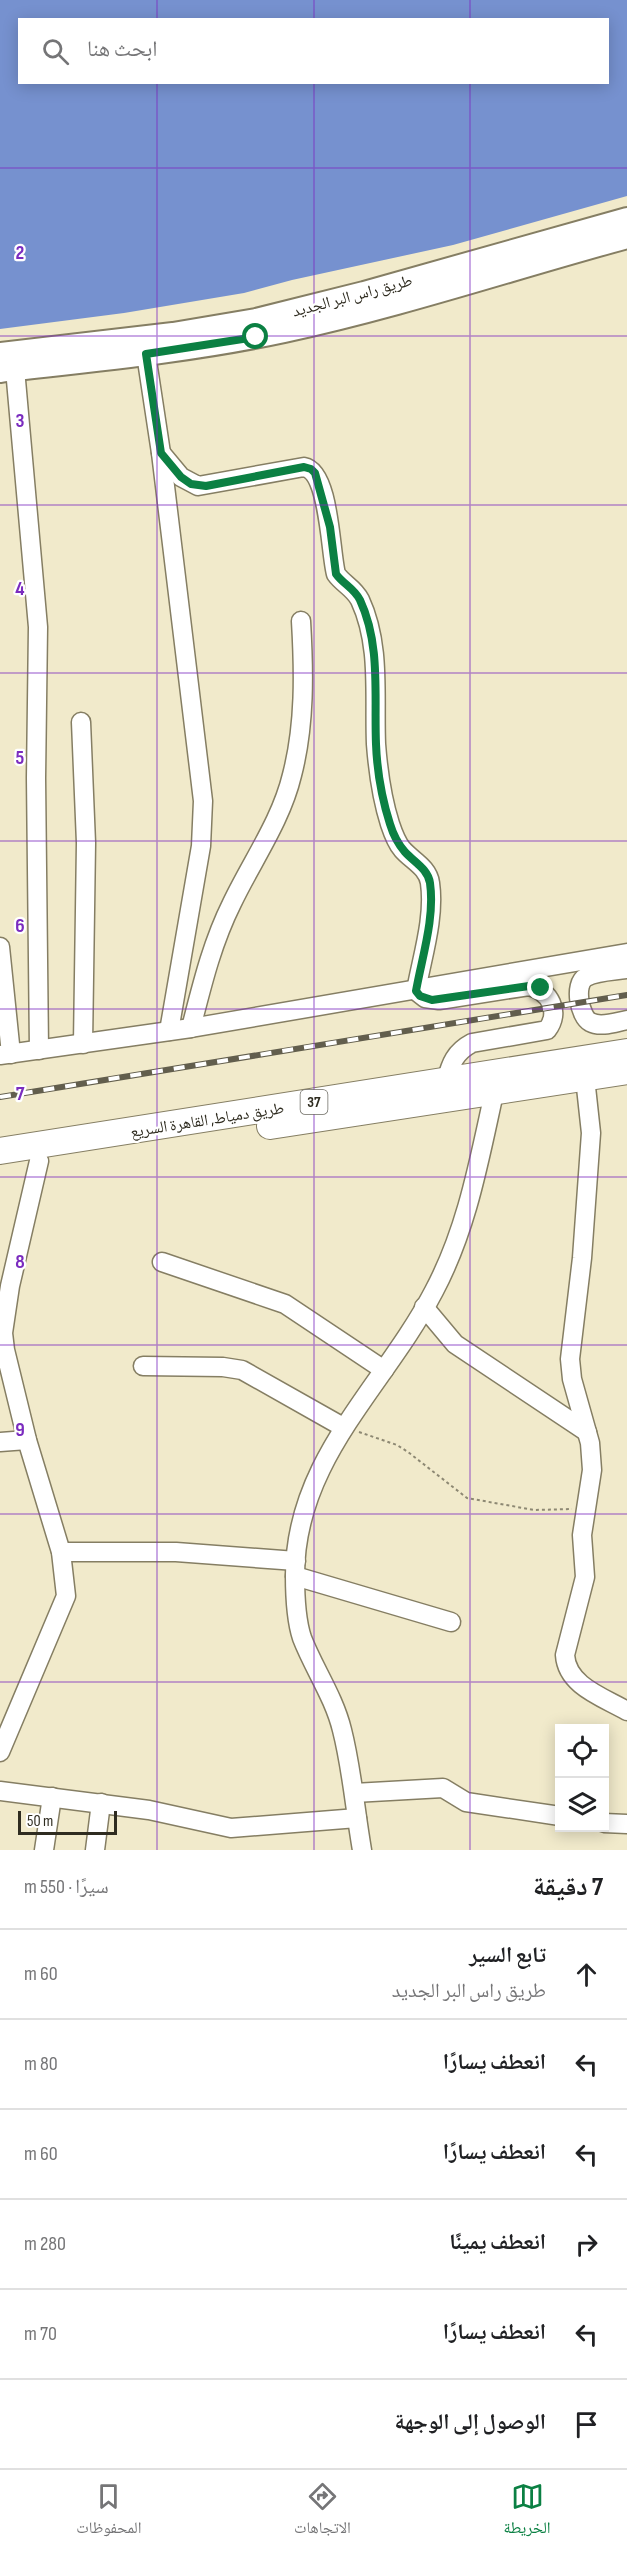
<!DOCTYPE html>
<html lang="ar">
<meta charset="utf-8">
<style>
:root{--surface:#fff;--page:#f2f2f2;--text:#202124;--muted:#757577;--line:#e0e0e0;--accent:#0b8043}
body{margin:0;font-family:"Sofia Sans Condensed","Noto Naskh Arabic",sans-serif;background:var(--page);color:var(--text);direction:rtl}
.controls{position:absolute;right:18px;bottom:18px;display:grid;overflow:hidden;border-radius:0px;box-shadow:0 3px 15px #0003}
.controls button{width:54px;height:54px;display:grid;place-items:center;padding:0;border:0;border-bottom:2px solid var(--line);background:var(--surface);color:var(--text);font:30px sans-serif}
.scale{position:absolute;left:18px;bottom:15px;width:99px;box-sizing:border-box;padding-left:6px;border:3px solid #2f2c20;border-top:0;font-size:16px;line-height:21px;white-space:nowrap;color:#2f2c20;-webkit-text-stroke:4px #fff;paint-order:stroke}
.stop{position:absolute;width:18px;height:18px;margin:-14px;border:4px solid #0b8043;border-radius:50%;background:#fff}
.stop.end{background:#0b8043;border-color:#fff;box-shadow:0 2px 6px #0008}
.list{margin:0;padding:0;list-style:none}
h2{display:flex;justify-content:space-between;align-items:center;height:78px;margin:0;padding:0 24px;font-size:26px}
h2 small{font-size:20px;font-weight:400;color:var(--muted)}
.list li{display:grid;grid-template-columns:39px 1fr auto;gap:18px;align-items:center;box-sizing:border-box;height:90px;padding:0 24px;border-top:2px solid var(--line)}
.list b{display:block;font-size:22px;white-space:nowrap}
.list p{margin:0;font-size:20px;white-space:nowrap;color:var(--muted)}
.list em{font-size:20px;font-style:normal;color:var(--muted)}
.icon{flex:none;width:33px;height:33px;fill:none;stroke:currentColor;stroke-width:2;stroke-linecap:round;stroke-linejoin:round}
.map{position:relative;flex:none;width:627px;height:1850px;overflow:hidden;direction:ltr}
.search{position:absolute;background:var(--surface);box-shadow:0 3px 15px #0003;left:18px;right:18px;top:18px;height:66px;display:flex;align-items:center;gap:15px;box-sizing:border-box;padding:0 21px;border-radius:0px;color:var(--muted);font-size:22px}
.sheet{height:618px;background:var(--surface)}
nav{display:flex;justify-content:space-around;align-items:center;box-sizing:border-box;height:84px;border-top:2px solid var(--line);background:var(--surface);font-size:16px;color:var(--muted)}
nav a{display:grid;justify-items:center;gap:3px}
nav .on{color:var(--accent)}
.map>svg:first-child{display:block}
</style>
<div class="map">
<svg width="627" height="1850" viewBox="0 0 627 1850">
<rect width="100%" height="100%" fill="#f1eacb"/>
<path fill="#7691cf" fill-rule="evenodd" d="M0,0h627v196l-174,49 -161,35 -48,13 -120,20 -124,16zM20,20h588v62h-588z"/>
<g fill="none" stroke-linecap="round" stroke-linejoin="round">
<defs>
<g id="minor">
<polyline points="146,354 161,453 203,801 201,846 169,1031"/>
<polyline points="15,369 38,627 36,778 39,1050"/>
<path d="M161,453l20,24 17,9 106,-19c26,5 26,85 32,107 7,10 18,14 24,26 21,45 14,96 16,144 2,26 6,55 14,80 3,9 6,18 12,25 9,11 26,18 28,34 5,35 -8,74 -14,108l9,7 14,2 90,-14c21,5 32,26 18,44l-75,13c-17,9 -21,20 -26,38"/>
<polyline points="81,722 86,843 83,1044"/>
<polyline points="0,947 11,1054"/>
<path d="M627,969c-13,2 -30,2 -41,8 -13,7 -6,40 4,45 11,6 26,0 37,-2"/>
<path d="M191,1028c11,-43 21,-85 41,-125 20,-42 49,-82 60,-128 13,-50 12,-103 9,-154"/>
<polyline points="0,1055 191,1028 627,953"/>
<path d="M585,1078l6,55 -9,125 -12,101 2,20 18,64 2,27 -10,65 3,42 -20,78c2,31 38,42 62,56"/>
<polyline points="162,1262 285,1304 384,1370"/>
<polyline points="424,1307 455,1344 587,1432"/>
<polyline points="143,1366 223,1367 242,1370 343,1427"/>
<polyline points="0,1442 27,1440"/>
<polyline points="61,1552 176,1552 296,1561"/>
<polyline points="295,1576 451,1622"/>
<polyline points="0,1752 66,1596 61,1552 27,1440 5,1350 3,1333 10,1286 39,1161"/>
<polyline points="0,1791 149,1810 231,1828 357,1818"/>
<polyline points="354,1793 443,1788 466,1802 560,1816"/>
<polyline points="604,1823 627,1824"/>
<polyline points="44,1850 52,1797"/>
<polyline points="95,1850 101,1803"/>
<path d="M362,1850c-7,-40 -10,-81 -20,-120 -8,-33 -28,-61 -40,-92 -6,-18 -7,-43 -7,-63 0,-116 89,-188 139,-284 33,-62 45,-130 60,-198"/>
</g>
<g id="major">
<polyline points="0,354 173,334 256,320 364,293 627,219"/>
<path d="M0,371c95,-11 191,-20 284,-40 116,-25 229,-63 343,-94"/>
</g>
<g id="highway">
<polyline points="270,1126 627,1071"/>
<polyline points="0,1151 627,1052"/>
</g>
</defs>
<use href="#minor" stroke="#857e63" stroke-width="21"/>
<use href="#major" stroke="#857e63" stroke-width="26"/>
<use href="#highway" stroke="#857e63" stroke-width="28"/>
<polyline stroke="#8d8873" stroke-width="2" stroke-dasharray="3 3" stroke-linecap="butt" points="359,1432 397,1445 408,1452 467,1498 534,1510 572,1509"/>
<use href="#minor" stroke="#fff" stroke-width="18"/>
<use href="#major" stroke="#fff" stroke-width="22"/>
<use href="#highway" stroke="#fff" stroke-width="26"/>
<defs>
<polyline id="rail" points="0,1097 627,995"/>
</defs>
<use href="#rail" stroke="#625e4d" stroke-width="6"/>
<use href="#rail" stroke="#fff" stroke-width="4" stroke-dasharray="11" stroke-linecap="butt"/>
</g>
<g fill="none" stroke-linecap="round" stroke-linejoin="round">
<path stroke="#0b8043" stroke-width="8" d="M256,337l-110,17 15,99 20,24 10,7 15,2 98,-19 7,2 4,4 15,54 6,47c7,10 18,14 24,26 21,45 14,96 16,144 1,26 6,55 14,80 3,10 8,20 15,28 9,10 23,17 25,31 5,35 -8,74 -14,108l4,5 12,4 97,-14 12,2"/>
</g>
<path fill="none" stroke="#7b2cbf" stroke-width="1.5" stroke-opacity="0.55" d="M157,0v20M314,0v20M470,0v20M157,82v1768M314,82v1768M470,82v1768M0,168h627M0,336h627M0,505h627M0,673h627M0,841h627M0,1009h627M0,1177h627M0,1345h627M0,1514h627M0,1682h627"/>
<g text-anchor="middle" stroke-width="4.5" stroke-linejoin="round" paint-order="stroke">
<rect fill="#fff" stroke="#6d6b63" stroke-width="1.5" x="300.5" y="1090" width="27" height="24" rx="4.5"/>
<g font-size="15" font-weight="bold" fill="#2f2c20">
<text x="314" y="1107">37</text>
</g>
<g font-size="16" fill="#2f2c20" stroke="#fff">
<text transform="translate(352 295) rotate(-15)" y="6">طريق راس البر الجديد</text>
<text transform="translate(207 1119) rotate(-9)" y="6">طريق دمياط, القاهرة السريع</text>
</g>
</g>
<g font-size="20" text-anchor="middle" font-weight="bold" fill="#7b2cbf" stroke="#fff" stroke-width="4.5" stroke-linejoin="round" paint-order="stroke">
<text x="20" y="259">2</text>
<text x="20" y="427">3</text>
<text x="20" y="595">4</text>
<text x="20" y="764">5</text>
<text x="20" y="932">6</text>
<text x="20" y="1100">7</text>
<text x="20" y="1268">8</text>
<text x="20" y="1436">9</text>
</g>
</svg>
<div class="controls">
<button><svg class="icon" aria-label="locate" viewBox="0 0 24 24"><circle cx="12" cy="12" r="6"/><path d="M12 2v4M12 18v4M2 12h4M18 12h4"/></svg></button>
<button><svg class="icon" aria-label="layers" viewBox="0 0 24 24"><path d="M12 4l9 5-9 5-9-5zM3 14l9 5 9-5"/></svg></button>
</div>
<div class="scale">50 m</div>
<div class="stop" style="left:256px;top:337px"></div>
<div class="stop end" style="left:541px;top:988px"></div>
<div class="search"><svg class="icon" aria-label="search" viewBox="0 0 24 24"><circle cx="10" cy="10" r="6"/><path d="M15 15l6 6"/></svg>ابحث هنا</div>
</div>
<section class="sheet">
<h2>7 دقيقة<small>سيرًا · 550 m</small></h2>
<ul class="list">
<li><svg class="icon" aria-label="ahead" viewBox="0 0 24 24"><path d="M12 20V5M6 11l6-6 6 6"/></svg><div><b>تابع السير</b><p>طريق راس البر الجديد</p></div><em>60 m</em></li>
<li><svg class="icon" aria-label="left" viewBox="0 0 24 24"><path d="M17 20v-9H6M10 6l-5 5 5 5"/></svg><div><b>انعطف يسارًا</b></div><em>80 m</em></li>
<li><svg class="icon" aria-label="left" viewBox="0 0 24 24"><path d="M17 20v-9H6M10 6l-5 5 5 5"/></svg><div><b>انعطف يسارًا</b></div><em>60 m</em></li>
<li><svg class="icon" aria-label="right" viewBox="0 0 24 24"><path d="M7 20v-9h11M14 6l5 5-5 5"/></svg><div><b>انعطف يمينًا</b></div><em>280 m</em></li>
<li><svg class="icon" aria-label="left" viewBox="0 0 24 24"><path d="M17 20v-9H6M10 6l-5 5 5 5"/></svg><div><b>انعطف يسارًا</b></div><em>70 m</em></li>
<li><svg class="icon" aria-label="arrive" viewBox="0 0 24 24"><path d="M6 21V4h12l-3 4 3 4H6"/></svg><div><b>الوصول إلى الوجهة</b></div></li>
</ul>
</section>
<nav>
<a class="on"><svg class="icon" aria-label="map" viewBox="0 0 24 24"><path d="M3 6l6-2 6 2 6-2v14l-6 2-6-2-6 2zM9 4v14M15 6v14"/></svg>الخريطة</a>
<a><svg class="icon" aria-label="directions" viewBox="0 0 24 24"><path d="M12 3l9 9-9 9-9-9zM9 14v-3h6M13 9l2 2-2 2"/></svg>الاتجاهات</a>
<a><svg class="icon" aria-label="saved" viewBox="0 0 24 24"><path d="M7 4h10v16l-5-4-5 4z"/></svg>المحفوظات</a>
</nav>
